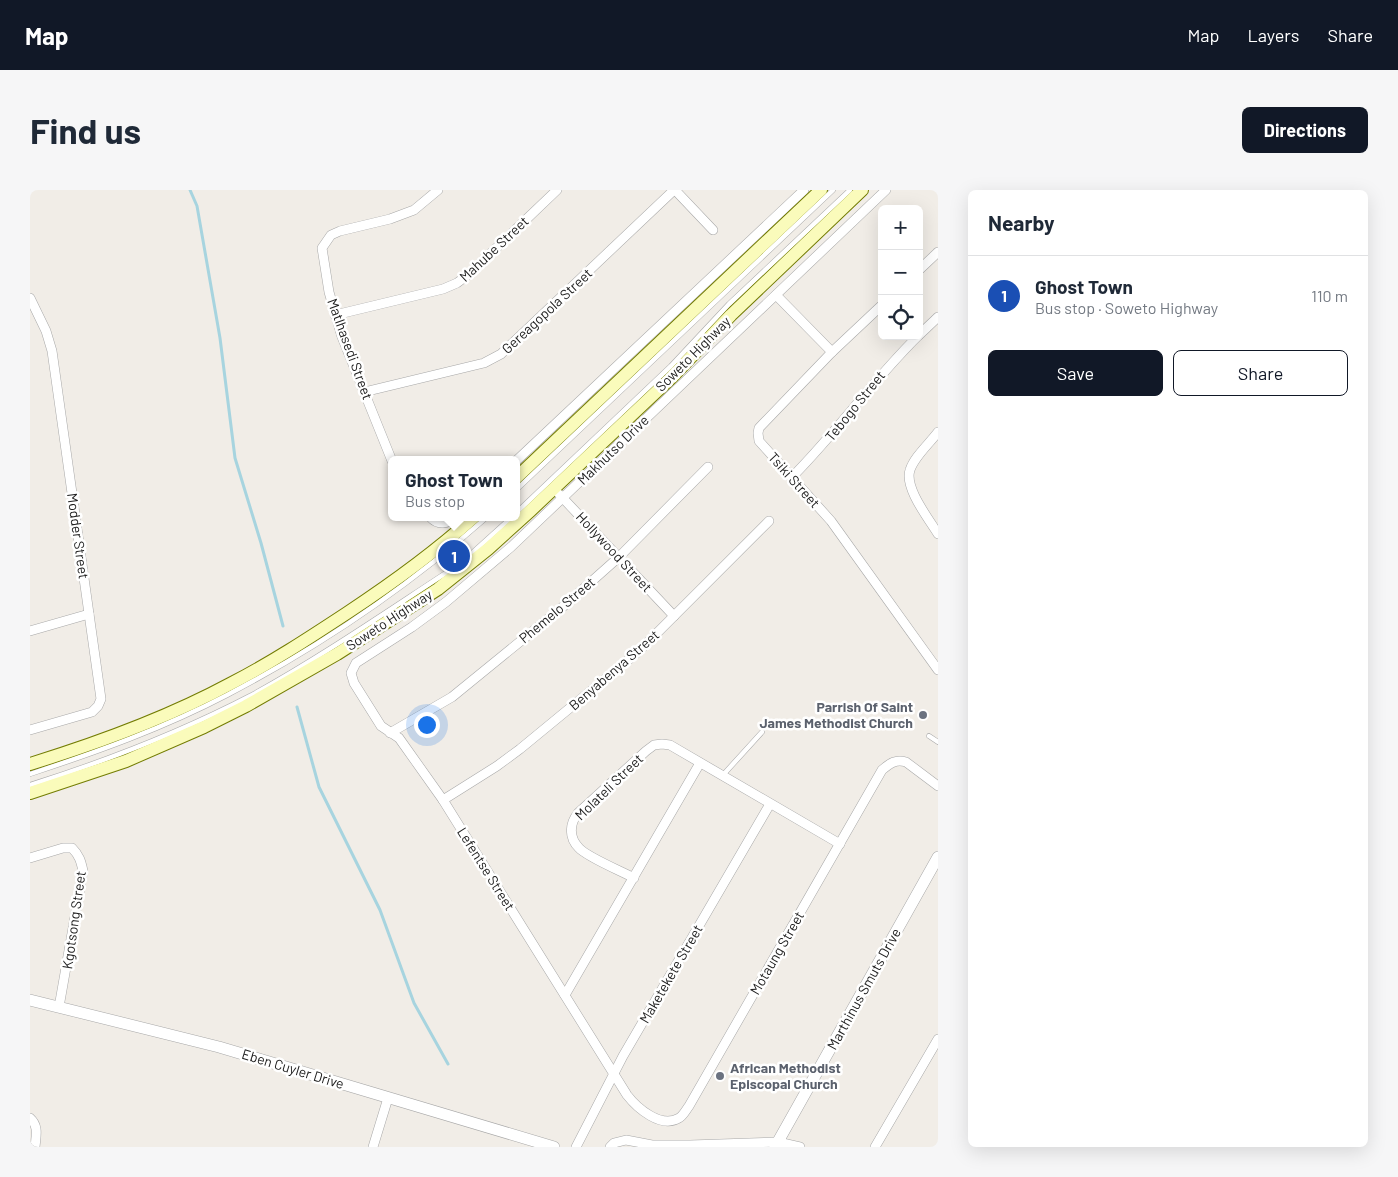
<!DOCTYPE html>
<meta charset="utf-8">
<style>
:root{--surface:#fff;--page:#f6f6f7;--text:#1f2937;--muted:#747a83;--line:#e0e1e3;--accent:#111827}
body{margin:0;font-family:Barlow,sans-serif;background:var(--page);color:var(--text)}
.controls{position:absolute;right:15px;top:15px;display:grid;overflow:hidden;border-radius:8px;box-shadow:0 5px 20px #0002}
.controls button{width:45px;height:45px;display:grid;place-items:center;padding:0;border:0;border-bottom:1px solid var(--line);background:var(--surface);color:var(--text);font:25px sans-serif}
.you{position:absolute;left:396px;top:534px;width:18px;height:18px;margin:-12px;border:4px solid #fff;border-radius:50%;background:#1a73e8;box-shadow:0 0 0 8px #1a73e833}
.badge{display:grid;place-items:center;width:32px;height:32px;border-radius:50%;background:var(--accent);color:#fff;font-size:16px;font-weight:700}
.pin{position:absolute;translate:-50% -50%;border:2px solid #fff;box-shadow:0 1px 5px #0006}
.popup{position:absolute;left:358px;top:266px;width:132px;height:65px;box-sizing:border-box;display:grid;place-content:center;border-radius:8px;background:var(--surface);filter:drop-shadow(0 1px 4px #0005);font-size:16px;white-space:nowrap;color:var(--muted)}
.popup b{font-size:19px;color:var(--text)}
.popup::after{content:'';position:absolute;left:50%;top:100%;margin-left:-10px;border:10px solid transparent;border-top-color:var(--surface)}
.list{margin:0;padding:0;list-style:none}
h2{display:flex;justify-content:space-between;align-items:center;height:65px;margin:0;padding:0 20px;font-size:21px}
h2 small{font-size:16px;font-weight:400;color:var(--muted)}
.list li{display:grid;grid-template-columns:32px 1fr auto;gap:15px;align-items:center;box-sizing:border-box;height:80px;padding:0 20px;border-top:1px solid var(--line)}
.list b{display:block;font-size:19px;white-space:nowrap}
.list p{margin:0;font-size:16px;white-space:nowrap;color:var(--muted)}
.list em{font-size:16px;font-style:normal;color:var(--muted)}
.actions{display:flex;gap:10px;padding:15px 20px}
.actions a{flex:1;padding:11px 0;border:1px solid var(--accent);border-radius:8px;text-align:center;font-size:18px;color:var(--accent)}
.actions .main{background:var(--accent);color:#fff}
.icon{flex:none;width:28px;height:28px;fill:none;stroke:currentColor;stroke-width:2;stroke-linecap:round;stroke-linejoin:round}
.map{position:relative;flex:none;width:908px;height:957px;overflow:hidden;border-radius:8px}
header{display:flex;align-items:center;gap:30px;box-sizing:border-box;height:70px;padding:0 25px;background:var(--accent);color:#fff}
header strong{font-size:24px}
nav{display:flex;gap:28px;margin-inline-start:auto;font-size:18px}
.intro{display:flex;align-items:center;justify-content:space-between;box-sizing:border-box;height:120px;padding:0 30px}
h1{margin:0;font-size:35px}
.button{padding:12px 22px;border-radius:8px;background:var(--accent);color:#fff;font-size:18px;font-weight:700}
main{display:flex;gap:30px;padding:0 30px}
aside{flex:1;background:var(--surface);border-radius:8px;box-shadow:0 5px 20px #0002}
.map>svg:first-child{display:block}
</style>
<header>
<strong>Map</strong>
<nav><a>Map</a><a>Layers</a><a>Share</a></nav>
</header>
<div class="intro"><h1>Find us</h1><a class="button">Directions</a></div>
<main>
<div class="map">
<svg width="908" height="957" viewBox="0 0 908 957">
<rect width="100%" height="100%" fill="#f1ede7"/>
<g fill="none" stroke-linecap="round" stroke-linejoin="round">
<g stroke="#a7d4df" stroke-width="3">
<polyline points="160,0 167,16 190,148 205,268 231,353 253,436"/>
<polyline points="267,517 289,597 350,720 384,813 418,874"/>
</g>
<defs>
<g id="service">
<polyline points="486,300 803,0"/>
<polyline points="486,323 641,176 699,114 820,0"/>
<polyline points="899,546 908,552"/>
<path d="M0,584c67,-22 134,-46 197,-79 94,-49 181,-108 260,-178"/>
<polyline points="693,585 732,542"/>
<path d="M0,595c76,-24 151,-53 222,-90 69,-38 134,-83 200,-126l19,-15 41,-37"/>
</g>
<g id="minor">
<polyline points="645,0 683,40"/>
<path d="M856,0l-375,357 -65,55 -34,25 -56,36 -5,10 3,10 27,43 18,12 44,62 184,295c10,13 34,34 52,23 4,-2 7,-8 10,-12l193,-336c8,-7 14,-11 24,-8l32,24"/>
<polyline points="889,80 908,62"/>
<polyline points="746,105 802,162"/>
<polyline points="0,108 16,141 22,161 71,509 68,516 62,522 0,540"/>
<polyline points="852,115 802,162 729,238 728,243 729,251 801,331 908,480"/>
<polyline points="305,125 413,99 427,93 439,84 527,0"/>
<polyline points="889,145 908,127"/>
<polyline points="334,202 454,173 471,164 644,0"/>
<path d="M908,242c-9,12 -24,25 -28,38 -6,18 19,49 28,64"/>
<polyline points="362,271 312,147 299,102 292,58 301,45 310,41 360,29 384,20 408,0"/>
<polyline points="486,271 774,0"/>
<path d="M762,287c45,-45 81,-97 126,-141"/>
<polyline points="529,304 644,426"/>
<path d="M400,327c8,9 18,7 27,0"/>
<polyline points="0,441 59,424"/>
<polyline points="360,543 422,507 535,415 589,367 678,277"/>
<polyline points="413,610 467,576 490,559 608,462 739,331"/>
<path d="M0,668l33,-10h9c7,7 9,13 11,23l-24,136"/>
<path d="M604,688c-13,-7 -47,-21 -55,-30 -11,-11 -9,-25 -1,-35l68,-62 8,-6 8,-1 8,1 170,99"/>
<polyline points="535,805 670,573"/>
<path d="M0,928c9,8 6,18 5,29"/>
<polyline points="343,957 358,908"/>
<polyline points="546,957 593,866 740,614"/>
<polyline points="580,957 584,953 596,950 622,955 660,955 748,952 770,957"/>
<polyline points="845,957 908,849"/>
</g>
<g id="tertiary">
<polyline points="0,810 189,857 524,957"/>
<polyline points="745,957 908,667"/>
</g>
<g id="secondary">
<polyline points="486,288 791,0"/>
<path d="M0,574c68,-21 137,-46 200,-80 41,-21 79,-46 117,-71 44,-29 87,-60 127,-96"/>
<polyline points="0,603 96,571 174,537 216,516 307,464 408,399 458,359 500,321 642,187 701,125 832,0"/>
</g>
</defs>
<use href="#service" stroke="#a8a8a8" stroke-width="5.5"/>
<use href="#minor" stroke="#a8a8a8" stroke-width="10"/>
<use href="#tertiary" stroke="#a8a8a8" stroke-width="12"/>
<use href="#secondary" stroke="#737c03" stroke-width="14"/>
<use href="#service" stroke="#fff" stroke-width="4.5"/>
<use href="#minor" stroke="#fff" stroke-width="9"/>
<use href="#tertiary" stroke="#fff" stroke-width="11"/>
<use href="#secondary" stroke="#fafbbb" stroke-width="12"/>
</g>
<g fill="#6b7280" stroke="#fff" stroke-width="2">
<circle cx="893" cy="525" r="5"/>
<circle cx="690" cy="886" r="5"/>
</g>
<g text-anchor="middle" stroke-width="5" stroke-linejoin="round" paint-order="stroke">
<g font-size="14" fill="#212121" stroke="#fff">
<text transform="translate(464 59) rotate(-43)" y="5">Mahube Street</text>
<text transform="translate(517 121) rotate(-43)" y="5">Gereagopola Street</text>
<text transform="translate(320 159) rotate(70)" y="5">Matlhasedi Street</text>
<text transform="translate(663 164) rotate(-45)" y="5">Soweto Highway</text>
<text transform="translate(825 216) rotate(-51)" y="5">Tebogo Street</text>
<text transform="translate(583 260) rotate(-44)" y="5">Makhutso Drive</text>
<text transform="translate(764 290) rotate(48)" y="5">Tsiki Street</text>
<text transform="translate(48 346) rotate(82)" y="5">Modder Street</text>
<text transform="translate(584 362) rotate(47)" y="5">Hollywood Street</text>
<text transform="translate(527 420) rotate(-40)" y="5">Phemelo Street</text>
<text transform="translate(359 430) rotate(-33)" y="5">Soweto Highway</text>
<text transform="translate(584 480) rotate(-41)" y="5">Benyabenya Street</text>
<text transform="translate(579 597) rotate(-44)" y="5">Molateli Street</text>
<text transform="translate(456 679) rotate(58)" y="5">Lefentse Street</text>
<text transform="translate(44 730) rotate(-82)" y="5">Kgotsong Street</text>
<text transform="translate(747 763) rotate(-60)" y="5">Motaung Street</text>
<text transform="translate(641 784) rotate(-60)" y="5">Maketekete Street</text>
<text transform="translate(834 799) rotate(-61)" y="5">Marthinus Smuts Drive</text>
<text transform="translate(263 879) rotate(17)" y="5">Eben Cuyler Drive</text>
</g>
<g font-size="14" font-weight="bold" fill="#5b616d" stroke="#fff" text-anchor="end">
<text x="883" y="522">Parrish Of Saint<tspan x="883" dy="16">James Methodist Church</tspan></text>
<text x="700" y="883" text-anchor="start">African Methodist<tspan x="700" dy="16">Episcopal Church</tspan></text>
</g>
</g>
</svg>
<div class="controls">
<button>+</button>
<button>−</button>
<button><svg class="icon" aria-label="locate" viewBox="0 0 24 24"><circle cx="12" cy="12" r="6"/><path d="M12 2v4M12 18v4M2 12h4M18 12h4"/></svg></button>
</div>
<div class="you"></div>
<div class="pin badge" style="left:424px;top:366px;background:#1a4fb4">1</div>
<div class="popup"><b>Ghost Town</b>Bus stop</div>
</div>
<aside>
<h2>Nearby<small></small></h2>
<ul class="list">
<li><span class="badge" style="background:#1a4fb4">1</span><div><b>Ghost Town</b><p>Bus stop · Soweto Highway</p></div><em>110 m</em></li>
</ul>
<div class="actions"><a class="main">Save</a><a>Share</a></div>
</aside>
</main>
